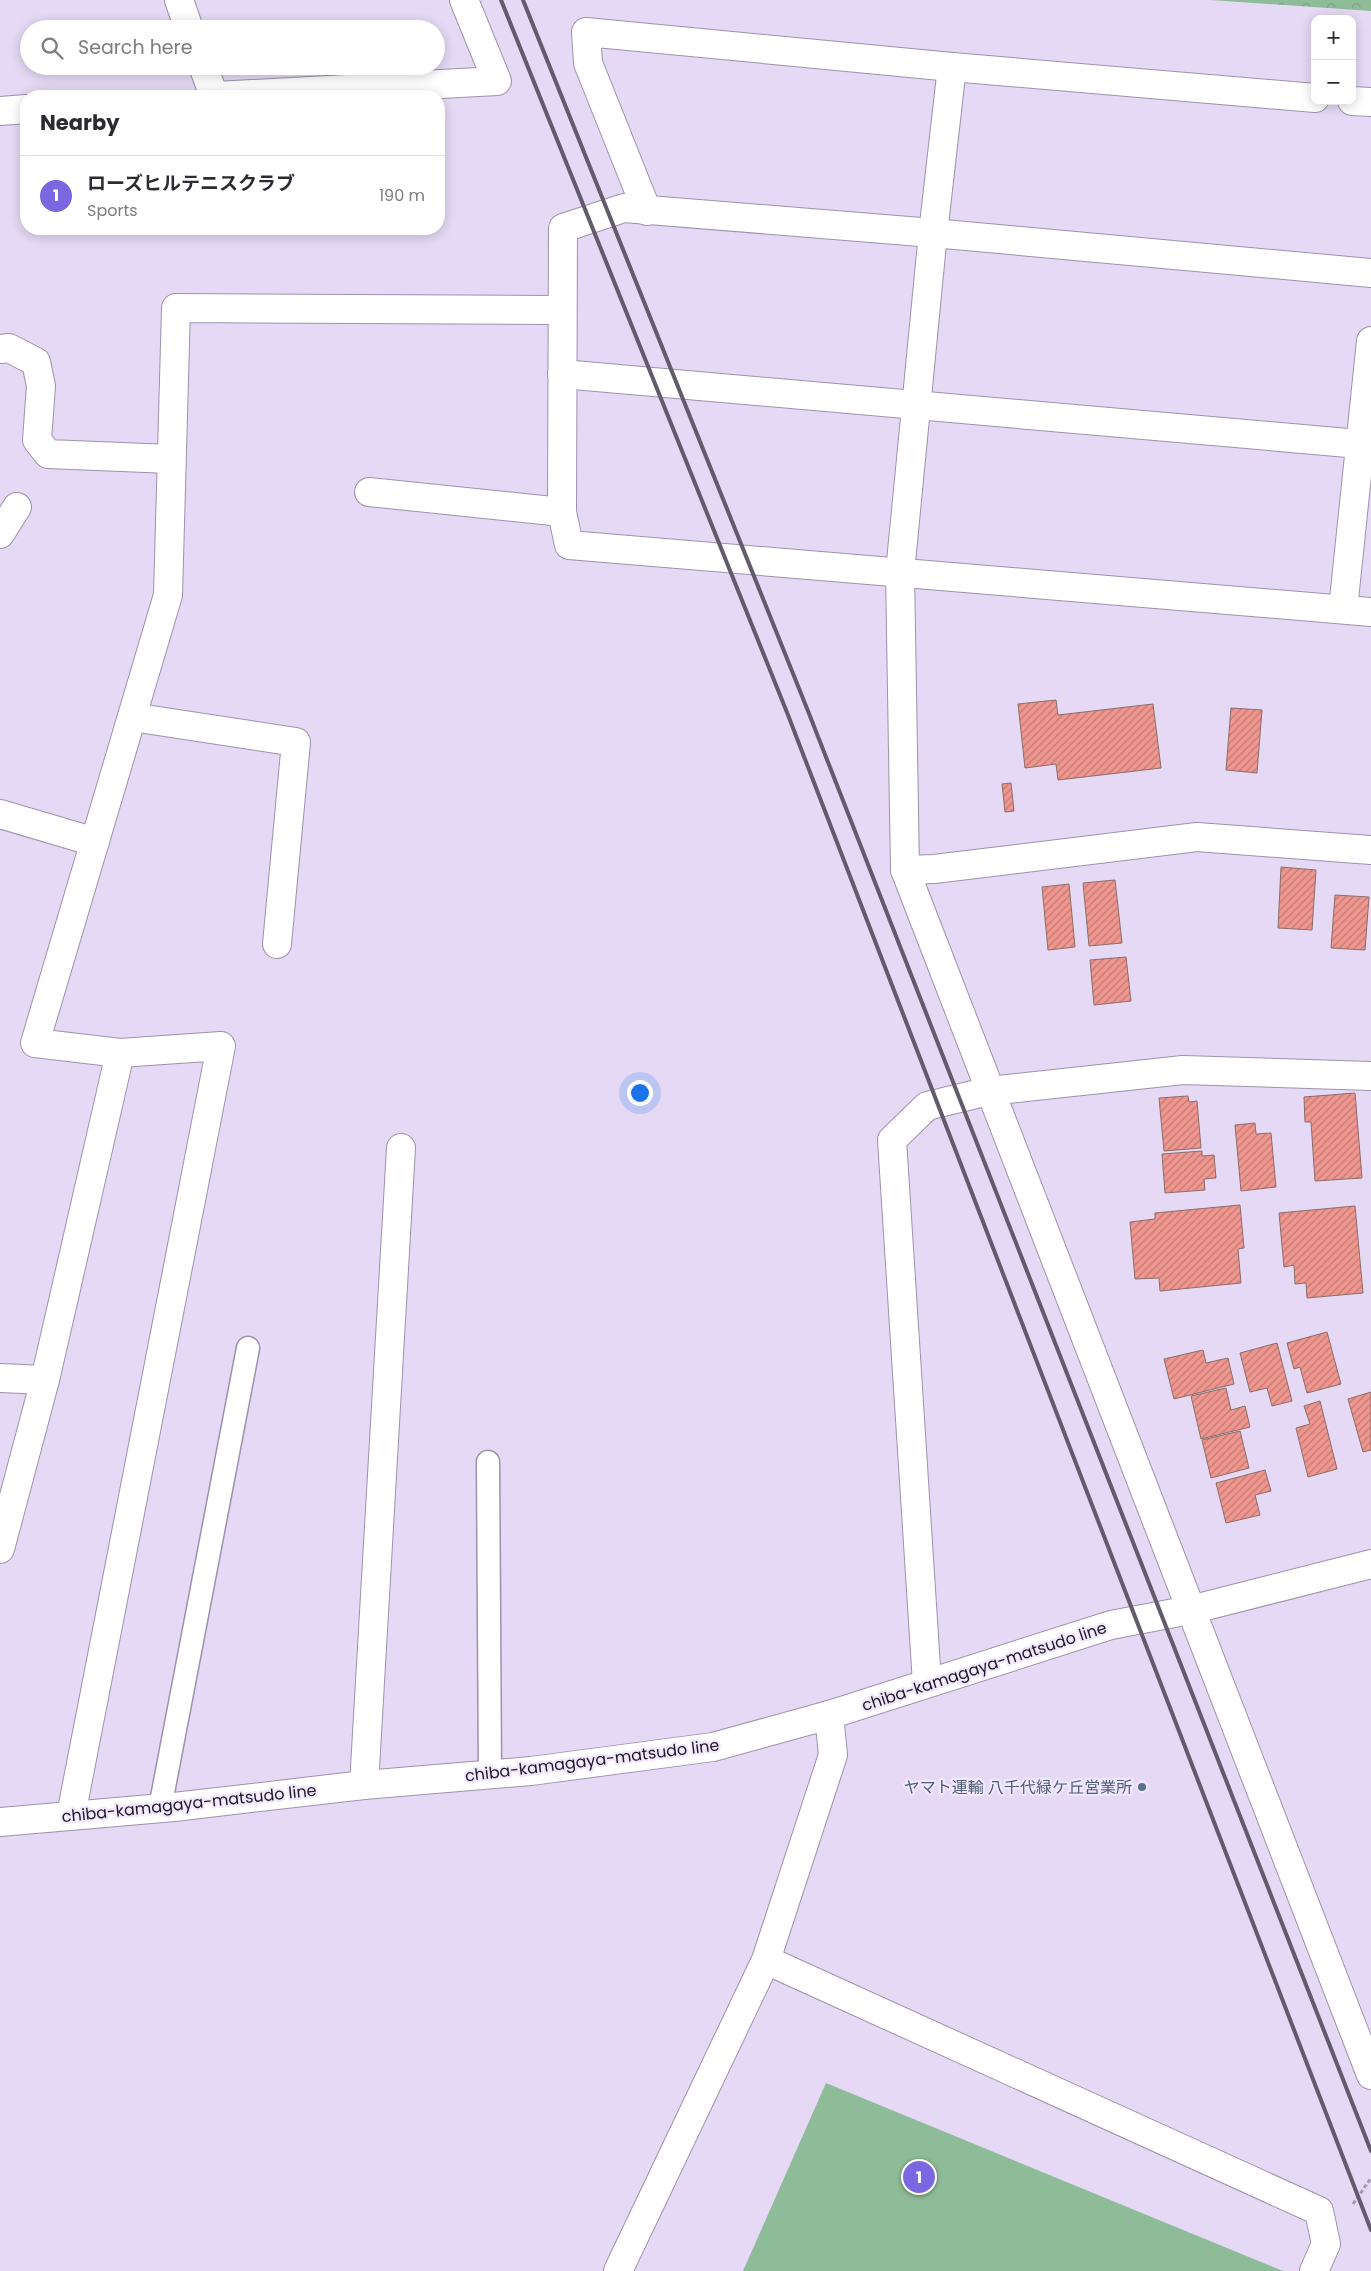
<!DOCTYPE html>
<meta charset="utf-8">
<style>
:root{--surface:#fff;--page:#f2f2f3;--text:#2b2b33;--muted:#7c7c81;--line:#e1e1e2;--accent:#7c67e2}
body{margin:0;font-family:Poppins,"Noto Sans JP",sans-serif;background:var(--page);color:var(--text)}
.controls{position:absolute;right:15px;top:15px;display:grid;overflow:hidden;border-radius:10px;box-shadow:0 2px 12px #0003}
.controls button{width:45px;height:45px;display:grid;place-items:center;padding:0;border:0;border-bottom:1px solid var(--line);background:var(--surface);color:var(--text);font:25px sans-serif}
.you{position:absolute;left:639px;top:1092px;width:18px;height:18px;margin:-12px;border:4px solid #fff;border-radius:50%;background:#1a73e8;box-shadow:0 0 0 8px #1a73e833}
.badge{display:grid;place-items:center;width:32px;height:32px;border-radius:50%;background:var(--accent);color:#fff;font-size:16px;font-weight:700}
.pin{position:absolute;translate:-50% -50%;border:2px solid #fff;box-shadow:0 1px 5px #0006}
.list{margin:0;padding:0;list-style:none}
h2{display:flex;justify-content:space-between;align-items:center;height:65px;margin:0;padding:0 20px;font-size:21px}
h2 small{font-size:16px;font-weight:400;color:var(--muted)}
.list li{display:grid;grid-template-columns:32px 1fr auto;gap:15px;align-items:center;box-sizing:border-box;height:80px;padding:0 20px;border-top:1px solid var(--line)}
.list b{display:block;font-size:19px;white-space:nowrap}
.list p{margin:0;font-size:16px;white-space:nowrap;color:var(--muted)}
.list em{font-size:16px;font-style:normal;color:var(--muted)}
.icon{flex:none;width:28px;height:28px;fill:none;stroke:currentColor;stroke-width:2;stroke-linecap:round;stroke-linejoin:round}
.map{position:relative;flex:none;width:1371px;height:2271px;overflow:hidden}
.search{position:absolute;background:var(--surface);box-shadow:0 2px 12px #0003;left:20px;top:20px;width:425px;height:55px;display:flex;align-items:center;gap:12px;box-sizing:border-box;padding:0 18px;border-radius:28px;color:var(--muted);font-size:19px}
.panel{position:absolute;background:var(--surface);box-shadow:0 2px 12px #0003;left:20px;top:90px;width:425px;height:145px;border-radius:20px}
.map>svg:first-child{display:block}
</style>
<div class="map">
<svg width="1371" height="2271" viewBox="0 0 1371 2271">
<defs>
<pattern id="park-crowns" width="20" height="18" patternUnits="userSpaceOnUse" patternTransform="scale(1.25)"><rect width="20" height="18" fill="#8fbc98"/><path d="M2 6a3 3 0 1 1 6 0M12 15a3 3 0 1 1 6 0" fill="none" stroke="#7ba183"/></pattern>
<pattern id="building-hatch" width="6" height="6" patternUnits="userSpaceOnUse" patternTransform="scale(1.25)"><rect width="6" height="6" fill="#ef968e"/><path d="M-1 1l2-2M0 6l6-6M5 7l2-2" fill="none" stroke="#c17974"/></pattern>
</defs>
<rect width="100%" height="100%" fill="#e5d9f5"/>
<polygon fill="#8fbc98" points="826,2083 1283,2271 743,2271"/>
<polygon fill="url(#park-crowns)" points="1210,0 1371,0 1371,11"/>
<g fill="url(#building-hatch)" stroke="#8b6d69">
<polygon points="1056,700 1058,715 1153,704 1161,768 1058,780 1056,764 1025,768 1018,704"/>
<polygon points="1231,708 1262,710 1257,773 1226,770"/>
<polygon points="1011,783 1014,811 1005,812 1002,784"/>
<polygon points="1281,867 1316,870 1312,930 1278,928"/>
<polygon points="1115,880 1122,943 1089,946 1083,883"/>
<polygon points="1069,884 1075,947 1048,950 1042,887"/>
<polygon points="1335,895 1369,897 1365,950 1331,948"/>
<polygon points="1126,957 1131,1001 1094,1005 1090,960"/>
<polygon points="1355,1093 1362,1178 1315,1181 1311,1122 1305,1122 1304,1097"/>
<polygon points="1188,1096 1189,1102 1197,1101 1201,1148 1164,1151 1159,1098"/>
<polygon points="1255,1123 1256,1134 1271,1133 1276,1187 1241,1191 1235,1125"/>
<polygon points="1202,1151 1202,1156 1214,1155 1216,1178 1204,1179 1205,1190 1165,1193 1162,1154"/>
<polygon points="1240,1205 1244,1248 1238,1249 1241,1283 1160,1291 1159,1278 1135,1279 1130,1222 1155,1219 1155,1213"/>
<polygon points="1355,1206 1363,1293 1307,1298 1306,1283 1295,1284 1294,1265 1284,1267 1279,1213"/>
<polygon points="1327,1332 1341,1384 1307,1393 1300,1367 1294,1369 1287,1343"/>
<polygon points="1277,1343 1292,1401 1272,1406 1267,1388 1250,1392 1240,1353"/>
<polygon points="1203,1350 1206,1363 1228,1358 1234,1384 1174,1399 1164,1359"/>
<polygon points="1226,1388 1231,1410 1245,1406 1250,1427 1201,1439 1191,1396"/>
<polygon points="1371,1392 1371,1450 1363,1452 1348,1399"/>
<polygon points="1320,1401 1337,1469 1308,1477 1296,1428 1310,1424 1304,1406"/>
<polygon points="1240,1431 1249,1468 1211,1478 1202,1440"/>
<polygon points="1265,1470 1271,1491 1255,1495 1260,1515 1226,1523 1216,1483"/>
</g>
<g fill="none" stroke-linecap="round" stroke-linejoin="round">
<defs>
<g id="service">
<polyline points="488,1462 490,1774"/>
<polyline points="160,1808 248,1348"/>
</g>
<g id="minor">
<polyline points="179,0 189,29"/>
<polyline points="203,66 214,96"/>
<polyline points="952,67 933,233 900,572 905,870 1371,2075"/>
<polyline points="216,96 497,81 464,0"/>
<polyline points="1352,101 1371,102"/>
<polyline points="0,111 26,109"/>
<polyline points="647,211 588,63 586,32 952,67 1315,98"/>
<polyline points="1371,273 933,233 624,208 563,228 562,512 569,545 1371,612"/>
<polyline points="0,349 9,348 36,362 41,386 37,440 48,454 170,459"/>
<polyline points="562,374 1371,445"/>
<polyline points="369,492 562,512"/>
<polyline points="0,534 17,507"/>
<polyline points="1343,609 1371,341"/>
<polyline points="132,717 296,742 277,944"/>
<polyline points="0,814 95,842"/>
<polyline points="905,870 934,869 1197,837 1371,850"/>
<polyline points="0,1378 45,1380"/>
<polyline points="0,1549 45,1380 120,1053 35,1043 168,595 176,308 562,310"/>
<polyline points="927,1683 892,1140 927,1106 989,1091 1183,1070 1371,1076"/>
<polyline points="364,1785 401,1148"/>
<polyline points="71,1815 221,1046 120,1053"/>
<polyline points="766,1960 1319,2211 1326,2244 1314,2271"/>
<polyline points="618,2271 766,1960 833,1755 829,1715"/>
</g>
<polyline id="primary" points="0,1822 174,1807 364,1785 531,1771 713,1747 829,1715 1111,1625 1190,1610 1371,1564"/>
</defs>
<use href="#service" stroke="#9d92ac" stroke-width="25"/>
<use href="#minor" stroke="#9d92ac" stroke-width="30"/>
<use href="#primary" stroke="#9d92ac" stroke-width="30"/>
<polyline stroke="#a49ab0" stroke-width="3" stroke-dasharray="4 2.5" stroke-linecap="butt" points="1353,2204 1371,2178"/>
<use href="#service" stroke="#fff" stroke-width="22"/>
<use href="#minor" stroke="#fff" stroke-width="28"/>
<use href="#primary" stroke="#fff" stroke-width="28"/>
<g stroke="#625b6b" stroke-width="4">
<polyline points="501,0 788,715 1371,2230"/>
<polyline points="523,0 808,711 1371,2151"/>
</g>
</g>
<circle fill="#5c6f8a" stroke="#f1e7fe" stroke-width="2" cx="1142" cy="1787" r="5"/>
<g text-anchor="middle" stroke-width="4.5" stroke-linejoin="round" paint-order="stroke">
<g font-size="16" fill="#1d1822" stroke="#f1e7fe">
<text transform="translate(984 1666) rotate(-18)" y="6">chiba-kamagaya-matsudo line</text>
<text transform="translate(592 1760) rotate(-7)" y="6">chiba-kamagaya-matsudo line</text>
<text transform="translate(189 1803) rotate(-6)" y="6">chiba-kamagaya-matsudo line</text>
</g>
<g font-size="16" fill="#4e5e75" stroke="#f1e7fe" text-anchor="end">
<text x="1132" y="1793">ヤマト運輸 八千代緑ケ丘営業所</text>
</g>
</g>
</svg>
<div class="controls">
<button>+</button>
<button>−</button>
</div>
<div class="you"></div>
<div class="pin badge" style="left:919px;top:2177px">1</div>
<div class="search"><svg class="icon" aria-label="search" viewBox="0 0 24 24"><circle cx="10" cy="10" r="6"/><path d="M15 15l6 6"/></svg>Search here</div>
<section class="panel">
<h2>Nearby<small></small></h2>
<ul class="list">
<li><span class="badge">1</span><div><b>ローズヒルテニスクラブ</b><p>Sports</p></div><em>190 m</em></li>
</ul>
</section>
</div>
